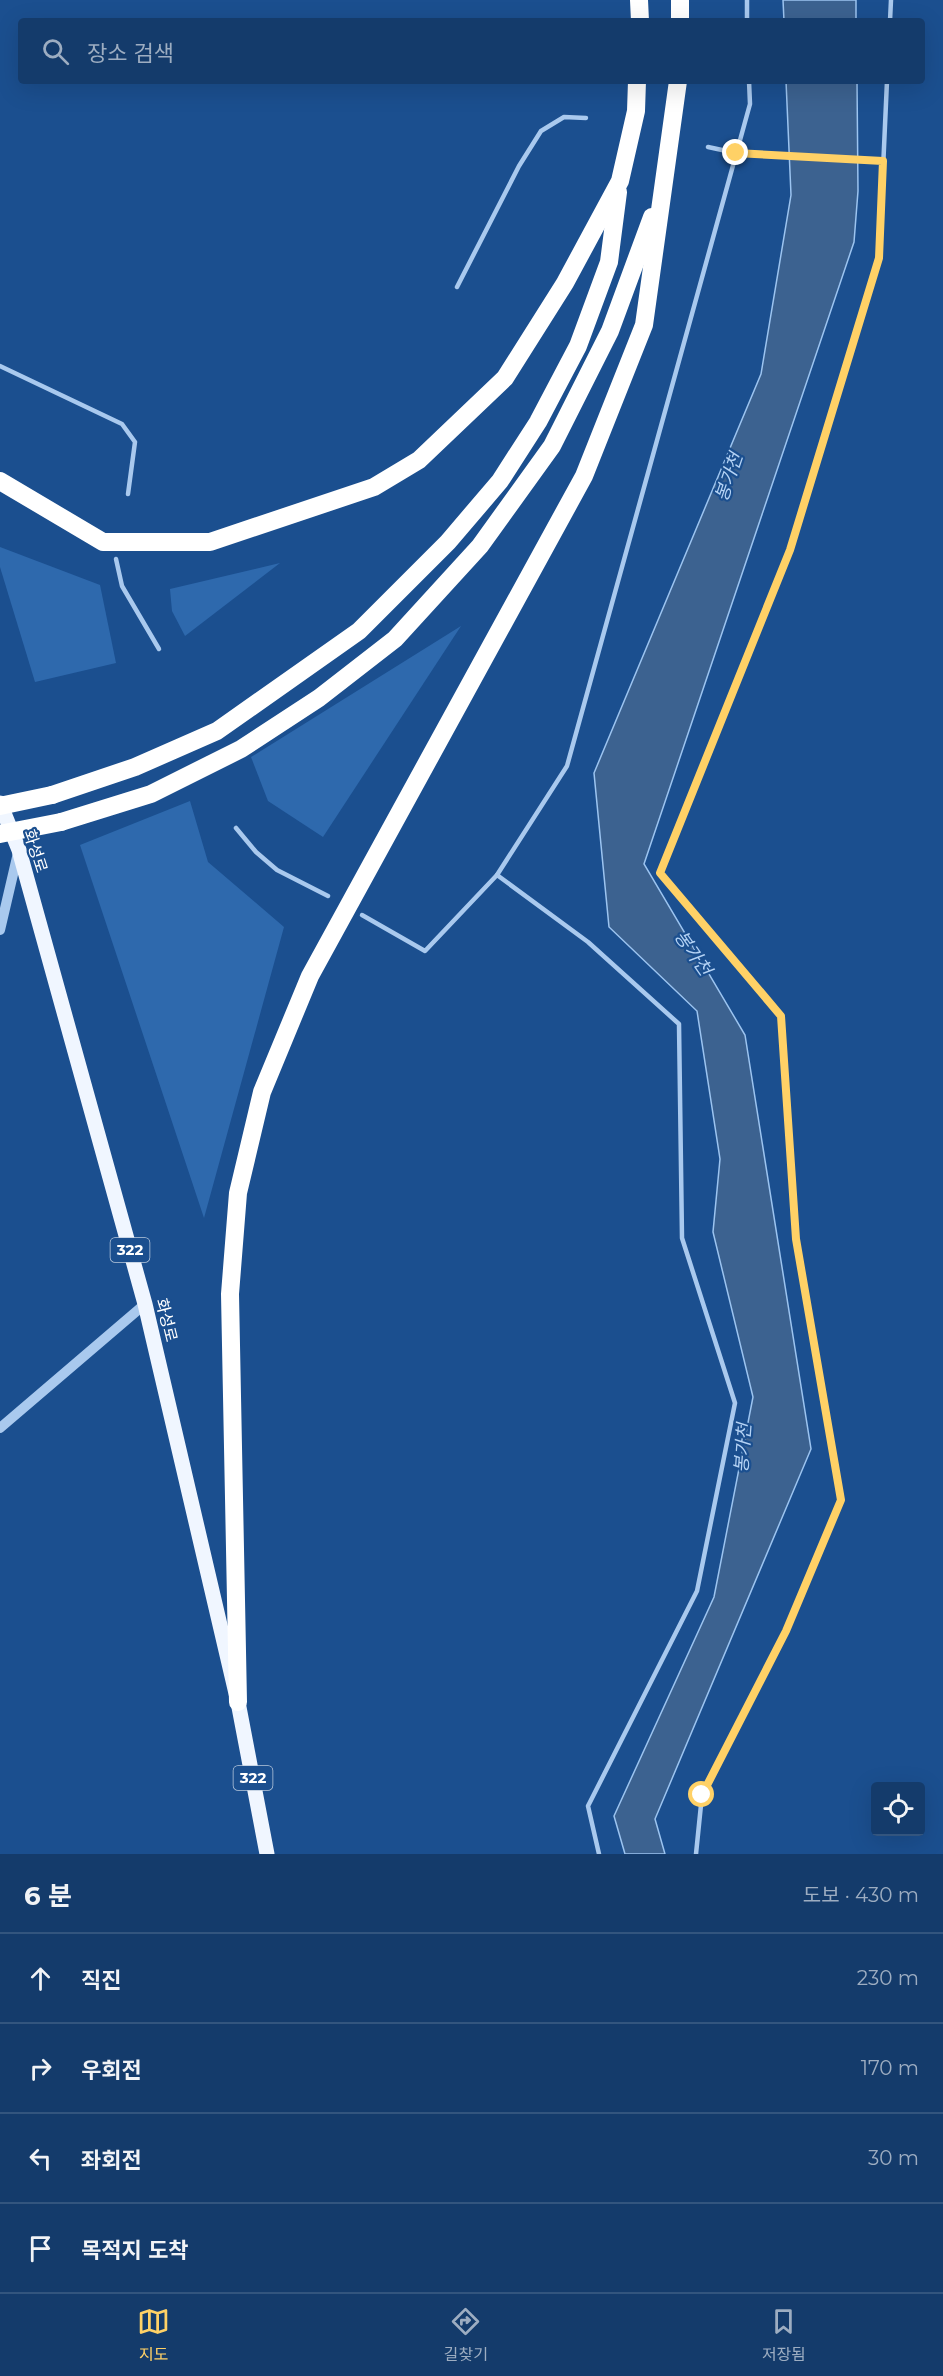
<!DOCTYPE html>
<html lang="ko">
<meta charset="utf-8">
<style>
:root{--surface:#143b6b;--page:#214673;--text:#f1f3f6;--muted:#9dadc1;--line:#33557e;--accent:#ffd166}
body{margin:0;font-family:Montserrat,"Noto Sans KR",sans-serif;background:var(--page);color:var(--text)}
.controls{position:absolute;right:18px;bottom:18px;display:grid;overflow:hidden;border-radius:6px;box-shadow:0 6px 24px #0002}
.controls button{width:54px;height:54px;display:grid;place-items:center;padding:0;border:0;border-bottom:2px solid var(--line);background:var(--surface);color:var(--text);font:30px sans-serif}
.stop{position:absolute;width:18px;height:18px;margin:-14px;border:4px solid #ffd166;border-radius:50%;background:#fff}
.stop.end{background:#ffd166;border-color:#fff;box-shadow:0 2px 6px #0008}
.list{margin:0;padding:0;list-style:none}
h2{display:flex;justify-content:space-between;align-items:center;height:78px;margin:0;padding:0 24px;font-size:26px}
h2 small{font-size:20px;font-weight:400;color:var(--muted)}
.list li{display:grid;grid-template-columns:39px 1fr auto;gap:18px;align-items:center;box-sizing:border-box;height:90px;padding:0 24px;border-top:2px solid var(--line)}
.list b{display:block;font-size:22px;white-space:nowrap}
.list em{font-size:20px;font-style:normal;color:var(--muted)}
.icon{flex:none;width:33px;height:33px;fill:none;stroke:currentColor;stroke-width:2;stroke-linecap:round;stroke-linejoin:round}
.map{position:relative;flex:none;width:943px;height:1854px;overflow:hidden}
.search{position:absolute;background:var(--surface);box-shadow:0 6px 24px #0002;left:18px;right:18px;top:18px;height:66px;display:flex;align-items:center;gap:15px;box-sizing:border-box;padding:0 21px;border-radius:6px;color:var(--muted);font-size:22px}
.sheet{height:438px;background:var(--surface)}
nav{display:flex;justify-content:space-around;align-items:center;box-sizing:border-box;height:84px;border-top:2px solid var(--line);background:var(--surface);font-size:16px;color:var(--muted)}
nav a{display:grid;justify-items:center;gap:3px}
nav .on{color:var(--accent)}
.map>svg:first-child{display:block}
</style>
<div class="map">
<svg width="943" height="1854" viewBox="0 0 943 1854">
<rect width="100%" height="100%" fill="#1b4f8f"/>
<g fill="#2e69ad">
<polygon points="0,547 100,585 116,663 35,682 0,567"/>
<polygon points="280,563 185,636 172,611 170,589"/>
<polygon points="461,626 323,837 268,801 251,757"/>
<polygon points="190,801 208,862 284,927 204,1218 80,845"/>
</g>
<g fill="#3c6290" stroke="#9cc4f0" stroke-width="1.5">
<polygon points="783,0 856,0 856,21 784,21"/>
<polygon points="786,81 857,81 858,191 854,242 644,864 745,1035 811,1449 655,1819 665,1854 625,1854 614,1816 714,1597 753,1397 713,1232 720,1159 697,1011 609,927 594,773 761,374 791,195"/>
</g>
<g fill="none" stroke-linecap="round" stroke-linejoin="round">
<g stroke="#a9c9ee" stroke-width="4.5">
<polyline points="747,0 747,21"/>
<polyline points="890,21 891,0"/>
<polyline points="708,147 736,153 883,161"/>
<polyline points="457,287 519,166 541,131 564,117 586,118"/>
<polyline points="0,366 122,424 135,442 128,494"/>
<polyline points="116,559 122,586 159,649"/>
<polyline points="236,828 256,852 277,870 328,896"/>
<polyline points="362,915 425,951 497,875"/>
<polyline points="599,1854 588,1806 697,1591 735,1403 682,1238 679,1024 588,942 497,875 567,766 750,104 749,81"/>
<polyline points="696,1854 702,1795 786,1631 841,1500 796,1239 781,1016 660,873 790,550 879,258 887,81"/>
</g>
<g stroke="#a9c9ee" stroke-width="10">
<polyline points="0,930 18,853"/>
<polyline points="0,1428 145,1304"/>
</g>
<polyline stroke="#f0f6ff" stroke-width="15" points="0,803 19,850 145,1304 238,1702 267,1854"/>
<g stroke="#fff" stroke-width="18">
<polyline points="639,0 640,21"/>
<polyline points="680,0 680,21"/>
<polyline points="0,481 103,542 210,542 374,487 419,460 505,378 565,283 620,181 636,111 637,81"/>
<polyline points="52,795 135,767 217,731 359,631 448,542 500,481 538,422 578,346 609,262 618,192"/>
<polyline points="61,822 151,794 241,749 319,698 395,639 480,546 552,446 610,331 652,217"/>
<polyline points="238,1702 230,1294 238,1193 262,1092 310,976 584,476 644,325 678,81"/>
</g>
<g stroke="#fff" stroke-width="18">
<polyline points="0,806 52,795"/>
<polyline points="0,834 61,822"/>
</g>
</g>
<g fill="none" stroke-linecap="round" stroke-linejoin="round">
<polyline stroke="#ffd166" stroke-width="8" points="702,1795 786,1631 841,1500 796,1239 781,1016 660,873 790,550 879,258 883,161 736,153"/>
</g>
<g text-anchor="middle" stroke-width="4.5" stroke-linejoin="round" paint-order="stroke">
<g fill="#1b4f8f" stroke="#bbcadd" stroke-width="1.5">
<rect x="110.5" y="1238" width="39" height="24" rx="4.5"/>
<rect x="233.5" y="1766" width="39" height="24" rx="4.5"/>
</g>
<g font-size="15" font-weight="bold" fill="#fff">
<text x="130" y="1255">322</text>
<text x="253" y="1783">322</text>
</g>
<g font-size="16" fill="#fff" stroke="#1b4f8f">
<text transform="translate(36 851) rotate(72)" y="6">화성로</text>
<text transform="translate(167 1320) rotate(76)" y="6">화성로</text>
</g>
<g font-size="18" font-style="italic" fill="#b5d3f5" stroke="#1b4f8f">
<text transform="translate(729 477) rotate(-71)" y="6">봉가천</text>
<text transform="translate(693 953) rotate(55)" y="6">봉가천</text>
<text transform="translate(743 1448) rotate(-86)" y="6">봉가천</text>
</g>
</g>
</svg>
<div class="controls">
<button><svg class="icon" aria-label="locate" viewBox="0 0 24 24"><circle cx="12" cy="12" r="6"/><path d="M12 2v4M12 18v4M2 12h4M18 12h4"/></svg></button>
</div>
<div class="stop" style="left:702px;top:1795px"></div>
<div class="stop end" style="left:736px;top:153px"></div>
<div class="search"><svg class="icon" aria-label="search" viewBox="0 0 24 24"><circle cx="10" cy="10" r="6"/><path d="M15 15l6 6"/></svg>장소 검색</div>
</div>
<section class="sheet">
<h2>6 분<small>도보 · 430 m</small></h2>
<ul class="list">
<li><svg class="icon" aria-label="ahead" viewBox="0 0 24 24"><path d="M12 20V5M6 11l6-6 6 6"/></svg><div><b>직진</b></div><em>230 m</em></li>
<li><svg class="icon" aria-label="right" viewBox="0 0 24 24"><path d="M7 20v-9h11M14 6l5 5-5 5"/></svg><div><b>우회전</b></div><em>170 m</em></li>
<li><svg class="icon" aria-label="left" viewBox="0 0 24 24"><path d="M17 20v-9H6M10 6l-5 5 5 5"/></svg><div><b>좌회전</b></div><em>30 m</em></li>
<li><svg class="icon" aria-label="arrive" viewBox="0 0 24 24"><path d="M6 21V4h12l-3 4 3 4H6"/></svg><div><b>목적지 도착</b></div></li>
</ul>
</section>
<nav>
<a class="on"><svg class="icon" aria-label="map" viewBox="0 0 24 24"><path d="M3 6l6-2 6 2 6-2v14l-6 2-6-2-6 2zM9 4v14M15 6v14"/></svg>지도</a>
<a><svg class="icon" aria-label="directions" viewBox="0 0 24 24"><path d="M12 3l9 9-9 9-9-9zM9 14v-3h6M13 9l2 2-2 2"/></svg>길찾기</a>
<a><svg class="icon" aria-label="saved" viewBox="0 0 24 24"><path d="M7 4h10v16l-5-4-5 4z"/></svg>저장됨</a>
</nav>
